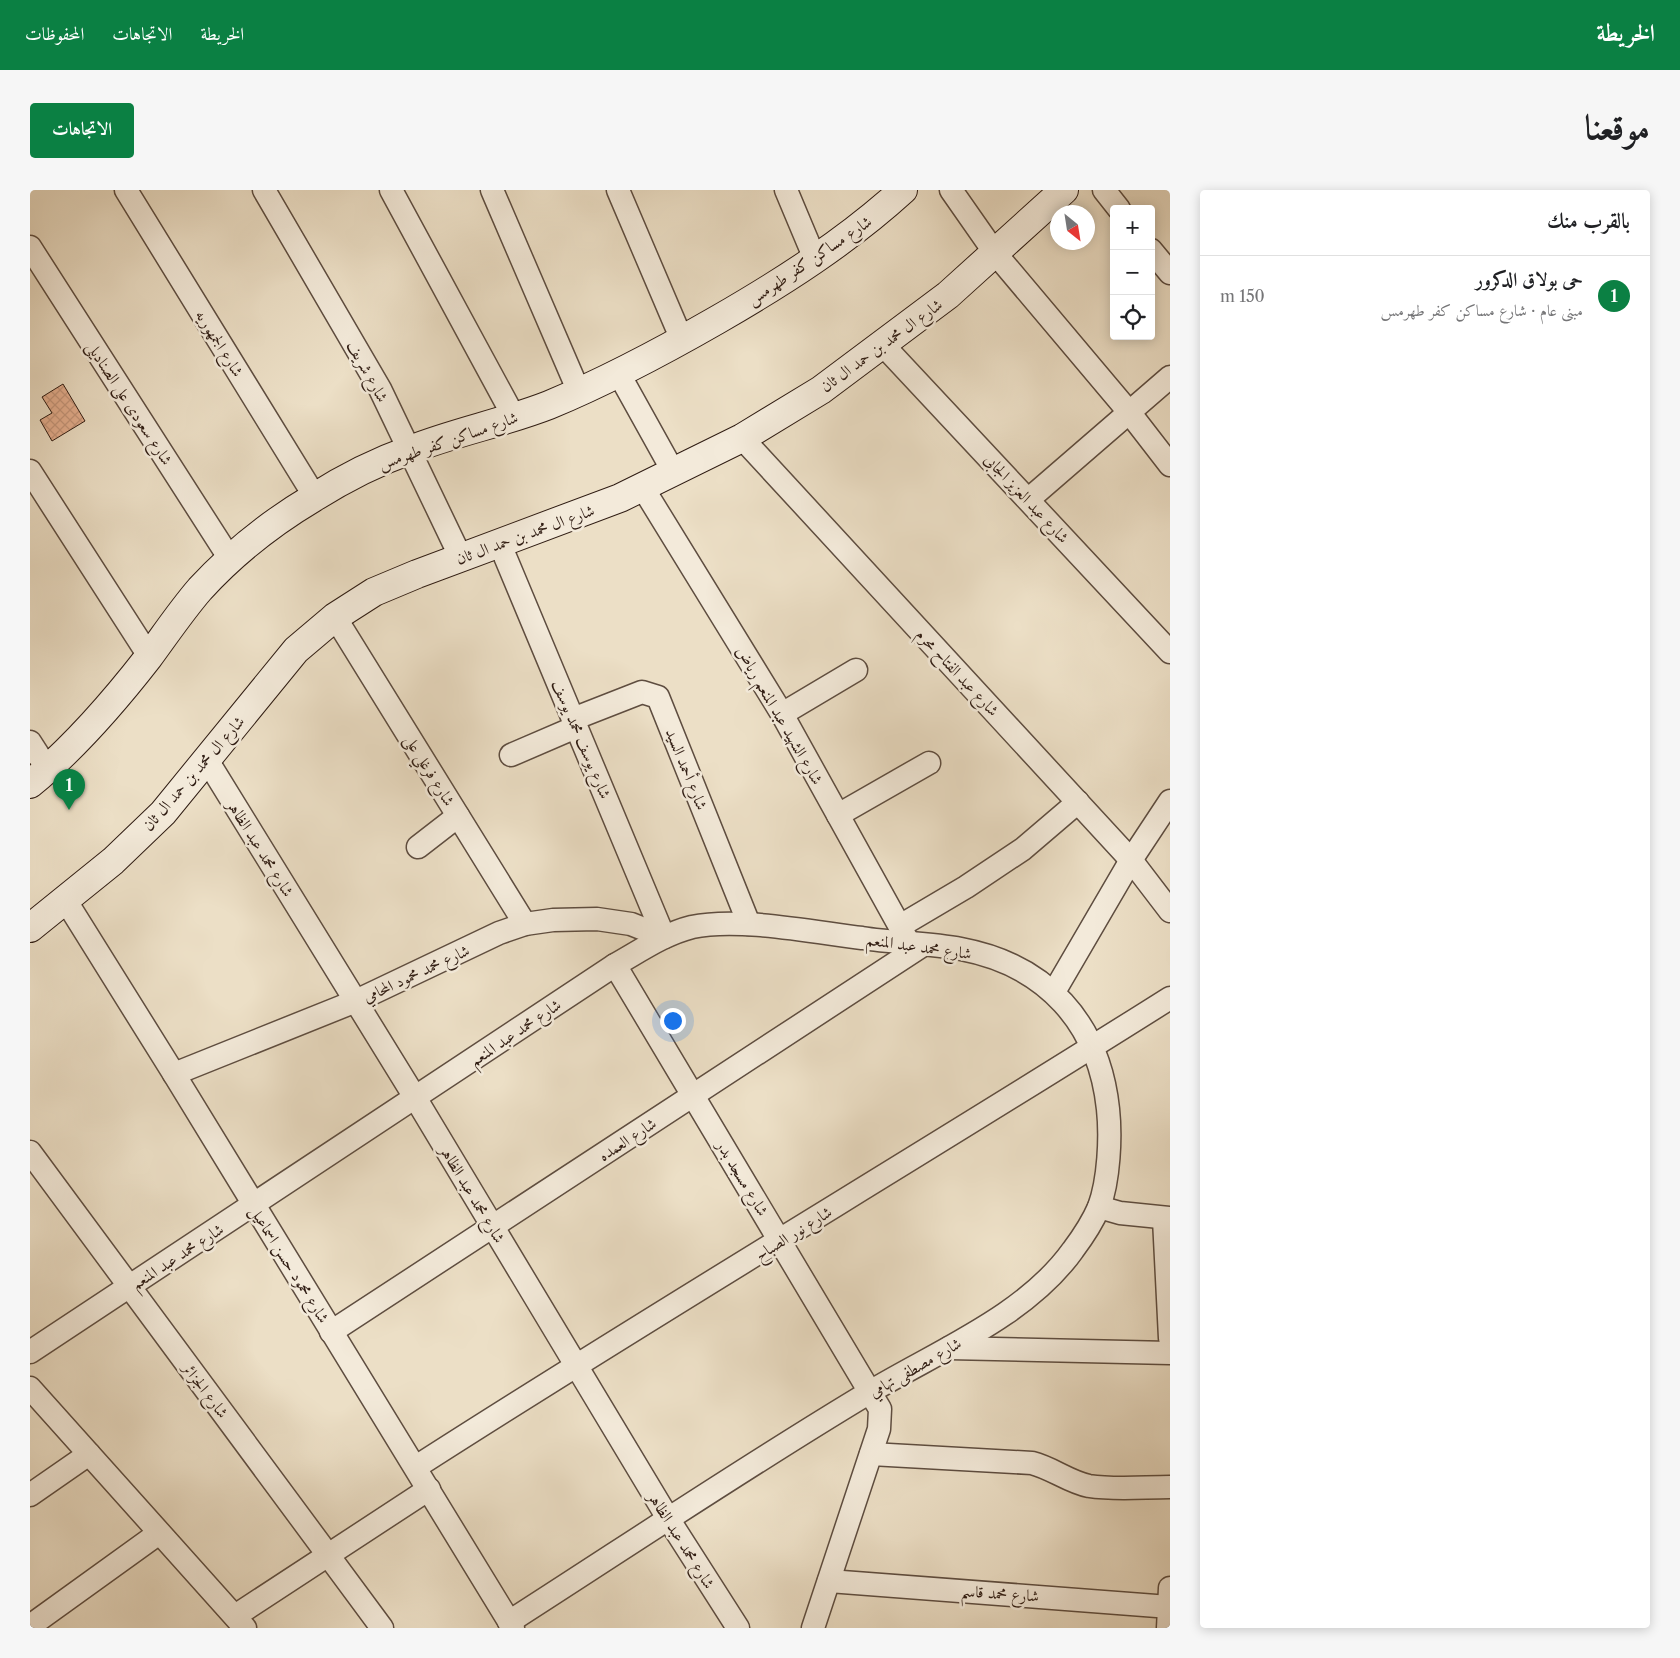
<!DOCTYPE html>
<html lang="ar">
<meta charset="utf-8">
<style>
:root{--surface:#fff;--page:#f6f6f6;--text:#202124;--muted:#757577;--line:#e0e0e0;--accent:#0b8043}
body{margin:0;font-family:"Libre Caslon Text",Amiri,serif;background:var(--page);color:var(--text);direction:rtl}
.controls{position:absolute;right:15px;top:15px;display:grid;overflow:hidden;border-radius:5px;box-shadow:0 2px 12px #0003}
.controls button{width:45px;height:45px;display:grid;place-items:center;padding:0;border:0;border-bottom:1px solid var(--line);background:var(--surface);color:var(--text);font:25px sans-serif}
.compass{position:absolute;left:1020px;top:15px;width:45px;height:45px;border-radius:50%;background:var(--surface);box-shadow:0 2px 12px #0003;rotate:150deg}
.you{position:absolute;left:642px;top:830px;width:18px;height:18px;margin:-12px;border:4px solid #fff;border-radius:50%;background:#1a73e8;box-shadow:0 0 0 8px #1a73e833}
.badge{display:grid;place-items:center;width:32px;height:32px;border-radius:50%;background:var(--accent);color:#fff;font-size:16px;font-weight:700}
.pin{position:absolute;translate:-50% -41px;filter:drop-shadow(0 1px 2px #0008)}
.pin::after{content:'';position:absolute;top:26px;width:18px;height:15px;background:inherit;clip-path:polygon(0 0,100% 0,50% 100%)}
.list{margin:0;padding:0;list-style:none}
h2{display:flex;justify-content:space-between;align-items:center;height:65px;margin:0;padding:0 20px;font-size:21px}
h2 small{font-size:16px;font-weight:400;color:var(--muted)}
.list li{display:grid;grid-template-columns:32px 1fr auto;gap:15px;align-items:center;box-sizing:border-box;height:80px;padding:0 20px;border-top:1px solid var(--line)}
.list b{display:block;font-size:19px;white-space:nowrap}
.list p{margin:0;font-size:16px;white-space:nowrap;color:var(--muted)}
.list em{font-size:16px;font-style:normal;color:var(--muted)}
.icon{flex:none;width:28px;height:28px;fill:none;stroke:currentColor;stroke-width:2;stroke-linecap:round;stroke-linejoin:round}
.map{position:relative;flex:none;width:1140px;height:1438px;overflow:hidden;direction:ltr;border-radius:5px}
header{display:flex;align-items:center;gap:30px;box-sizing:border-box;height:70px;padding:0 25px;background:var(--accent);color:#fff}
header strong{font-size:24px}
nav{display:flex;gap:28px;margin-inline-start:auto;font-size:18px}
.intro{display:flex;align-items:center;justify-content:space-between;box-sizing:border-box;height:120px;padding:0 30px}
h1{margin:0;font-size:35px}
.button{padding:12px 22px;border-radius:5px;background:var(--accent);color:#fff;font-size:18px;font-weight:700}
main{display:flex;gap:30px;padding:0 30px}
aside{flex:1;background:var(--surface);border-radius:5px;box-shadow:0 2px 12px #0003}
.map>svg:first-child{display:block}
</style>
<header>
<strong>الخريطة</strong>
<nav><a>الخريطة</a><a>الاتجاهات</a><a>المحفوظات</a></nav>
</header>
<div class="intro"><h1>موقعنا</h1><a class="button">الاتجاهات</a></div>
<main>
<aside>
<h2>بالقرب منك<small></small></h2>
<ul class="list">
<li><span class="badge">1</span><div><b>حى بولاق الدكرور</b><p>مبنى عام · شارع مساكن كفر طهرمس</p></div><em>150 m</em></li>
</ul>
</aside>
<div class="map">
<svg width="1140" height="1438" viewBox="0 0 1140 1438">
<defs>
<pattern id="building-cross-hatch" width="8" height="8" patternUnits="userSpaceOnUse" patternTransform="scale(1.25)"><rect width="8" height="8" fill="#e5af8f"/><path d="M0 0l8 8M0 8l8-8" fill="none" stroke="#c5967a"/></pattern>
</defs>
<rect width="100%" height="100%" fill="#ecdfc6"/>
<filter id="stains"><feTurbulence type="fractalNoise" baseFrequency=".004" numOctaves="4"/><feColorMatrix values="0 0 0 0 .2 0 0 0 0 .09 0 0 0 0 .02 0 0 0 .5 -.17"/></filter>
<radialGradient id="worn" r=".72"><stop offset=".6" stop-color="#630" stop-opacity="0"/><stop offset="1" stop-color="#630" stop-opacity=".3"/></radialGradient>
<polygon fill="url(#building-cross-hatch)" stroke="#2f1c13" points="33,194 55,231 22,251 10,230 22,223 12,207"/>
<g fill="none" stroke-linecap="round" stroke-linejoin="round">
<defs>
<g id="street">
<polyline points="96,0 285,307"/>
<polyline points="234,0 350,199 431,368"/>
<polyline points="361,0 484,227"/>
<polyline points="462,0 549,202"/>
<polyline points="588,0 652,150"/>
<polyline points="756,0 785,69"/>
<polyline points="921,0 965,63 1099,222 1140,275"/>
<polyline points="1074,0 1089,19"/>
<polyline points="0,57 200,369"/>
<polyline points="1121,60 1140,83"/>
<polyline points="853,155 1140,462"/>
<polyline points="589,184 644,283"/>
<polyline points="712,248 1101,670 1140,721"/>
<polyline points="0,281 119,466"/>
<polyline points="613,298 752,524 880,755"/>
<polyline points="999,309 1140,187"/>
<polyline points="469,352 634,747"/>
<polyline points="305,427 495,734"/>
<polyline points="752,524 826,480"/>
<polyline points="543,529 612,502 628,507 719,734"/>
<polyline points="0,552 18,580"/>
<polyline points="481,565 546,537"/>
<polyline points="177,570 386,909 639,1330 708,1438"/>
<polyline points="808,625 899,573"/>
<polyline points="388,657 428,626"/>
<polyline points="36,711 144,884 483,1438"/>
<polyline points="870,736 936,697 993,659 1048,612"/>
<polyline points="585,775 850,1219 849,1239 783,1438"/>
<polyline points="1024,802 1101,670 1140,611"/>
<polyline points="144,884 326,811 469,743 495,734 523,730 567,729 601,734 634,747"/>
<polyline points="0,962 352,1438"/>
<polyline points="1069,1017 1090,1023 1140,1028"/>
<polyline points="1134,1029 1140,1148"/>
<polyline points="301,1142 893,755"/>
<polyline points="919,1158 1140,1163"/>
<path d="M0,1162l585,-387c25,-14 49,-31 77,-38 46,-10 121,5 170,11 32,5 67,5 99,11 85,16 138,74 147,160 3,28 1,71 -9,98 -6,14 -17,31 -26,43 -47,66 -135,101 -203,142 -122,73 -241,153 -361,230"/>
<polyline points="0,1198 215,1438"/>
<path d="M841,1264l161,9c20,5 37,19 57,23 26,4 55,1 81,1"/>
<path d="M386,1277c249,-160 504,-311 754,-469"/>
<polyline points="0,1305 59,1264"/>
<polyline points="799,1391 1140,1417"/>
<polyline points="205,1426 399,1299"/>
<polyline points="0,1436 129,1343"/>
<polyline points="1138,1438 1140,1398"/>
</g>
<g id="secondary">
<path d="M0,594c44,-36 83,-81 118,-126 17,-23 33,-47 52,-69 33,-36 71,-66 113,-91 30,-19 63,-36 97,-48 45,-18 93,-27 139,-45 58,-24 114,-54 168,-85 66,-38 130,-79 186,-130"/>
<polyline points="0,738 83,671 133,623 266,460 305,427 344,402 387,384 590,308 712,248 791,200 918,105 1034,0"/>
</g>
</defs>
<use href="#street" stroke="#5e4d40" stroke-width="25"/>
<use href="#secondary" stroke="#2f1c13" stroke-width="30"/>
<use href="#street" stroke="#f3eada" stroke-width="22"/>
<use href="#secondary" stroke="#f3eada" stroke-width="28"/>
</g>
<g text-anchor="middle" stroke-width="5" stroke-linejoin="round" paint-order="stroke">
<g font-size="16" fill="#2f1c13" stroke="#f3eada">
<text transform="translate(779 70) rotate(-34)" y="6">شارع مساكن كفر طهرمس</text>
<text transform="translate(190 153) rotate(58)" y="6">شارع الجمهوريه</text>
<text transform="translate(851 155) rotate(-36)" y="6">شارع ال محمد بن حمد ال ثان</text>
<text transform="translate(338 181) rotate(61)" y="6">شارع شريف</text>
<text transform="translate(100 213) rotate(57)" y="6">شارع سعودى على الصناديلى</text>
<text transform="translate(418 250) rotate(-19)" y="6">شارع مساكن كفر طهرمس</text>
<text transform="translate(997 308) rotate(47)" y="6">شارع عبد العزيز الجابى</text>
<text transform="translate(495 344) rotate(-20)" y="6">شارع ال محمد بن حمد ال ثان</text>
<text transform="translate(928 482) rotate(47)" y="6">شارع عبد الفتاح محرم</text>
<text transform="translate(750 525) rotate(60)" y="6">شارع الشهيد عبد المنعم رياض</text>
<text transform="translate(552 549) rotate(67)" y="6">شارع يوسف محمد يوسف</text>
<text transform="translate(657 579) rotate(68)" y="6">شارع أحمد السيد</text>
<text transform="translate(400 580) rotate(58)" y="6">شارع فرغلي على</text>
<text transform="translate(163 583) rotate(-49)" y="6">شارع ال محمد بن حمد ال ثان</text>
<text transform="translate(231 658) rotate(58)" y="6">شارع محمد عبد الظاهر</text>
<text transform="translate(889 756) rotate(8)" y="6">شارع محمد عبد المنعم</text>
<text transform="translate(386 783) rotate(-25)" y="6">شارع محمد محمود المحامي</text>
<text transform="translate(485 842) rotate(-34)" y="6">شارع محمد عبد المنعم</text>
<text transform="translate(597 949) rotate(-33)" y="6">شارع العمده</text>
<text transform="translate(713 988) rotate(59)" y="6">شارع مسجد بدر</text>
<text transform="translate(443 1004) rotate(59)" y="6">شارع محمد عبد الظاهر</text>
<text transform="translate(763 1043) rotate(-32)" y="6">شارع نور الصباح</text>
<text transform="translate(147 1066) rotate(-33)" y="6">شارع محمد عبد المنعم</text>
<text transform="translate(260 1074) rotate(58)" y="6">شارع محمود حسن اسماعيل</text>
<text transform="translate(885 1177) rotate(-30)" y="6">شارع مصطفى تهامي</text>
<text transform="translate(176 1200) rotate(53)" y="6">شارع الجزائر</text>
<text transform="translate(652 1350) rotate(58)" y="6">شارع محمد عبد الظاهر</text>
<text transform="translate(970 1403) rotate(4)" y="6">شارع محمد قاسم</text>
</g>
</g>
<rect width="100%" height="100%" filter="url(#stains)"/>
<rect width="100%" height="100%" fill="url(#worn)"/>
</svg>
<div class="controls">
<button>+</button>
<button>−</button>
<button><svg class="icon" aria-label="locate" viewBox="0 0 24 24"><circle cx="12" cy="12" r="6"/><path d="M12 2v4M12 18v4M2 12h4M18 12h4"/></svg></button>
</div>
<svg class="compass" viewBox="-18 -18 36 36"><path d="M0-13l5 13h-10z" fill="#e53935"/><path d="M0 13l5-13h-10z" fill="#757577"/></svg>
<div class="you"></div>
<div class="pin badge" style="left:39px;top:620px">1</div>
</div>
</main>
